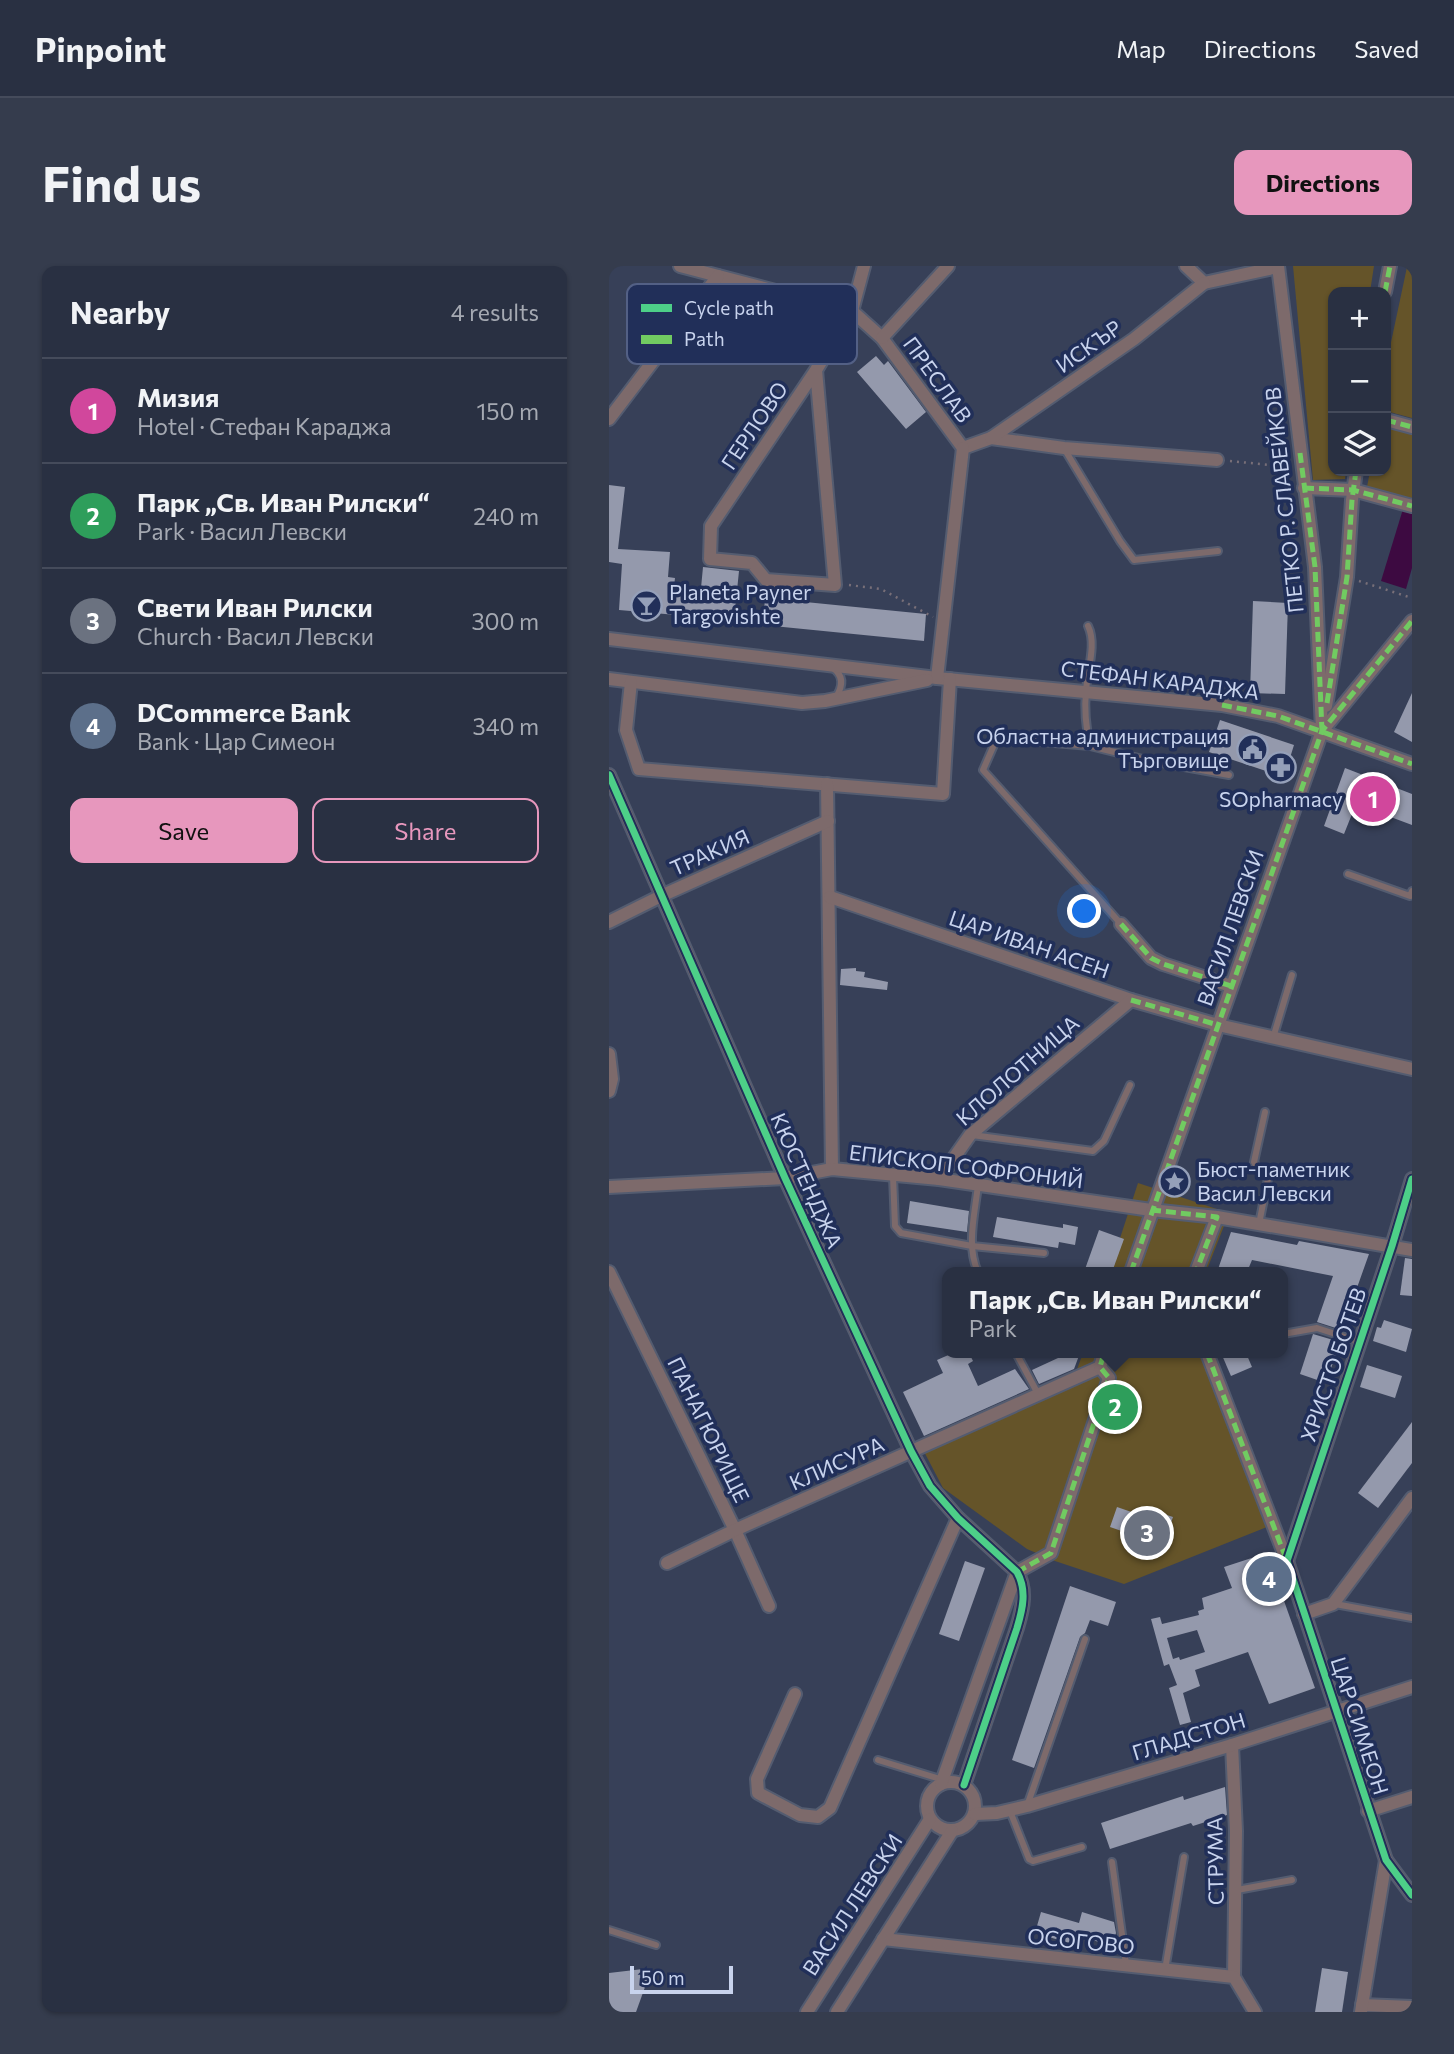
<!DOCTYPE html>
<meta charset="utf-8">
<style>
:root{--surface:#293042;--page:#353c4d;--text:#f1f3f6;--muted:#a5a9b2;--line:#454b5b;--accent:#e797bd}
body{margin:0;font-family:Commissioner,sans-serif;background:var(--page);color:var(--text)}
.controls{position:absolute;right:21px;top:21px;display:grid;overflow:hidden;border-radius:14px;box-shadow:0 2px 5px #0004}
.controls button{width:63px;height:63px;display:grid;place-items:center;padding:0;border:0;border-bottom:2px solid var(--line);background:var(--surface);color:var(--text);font:35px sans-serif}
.scale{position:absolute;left:21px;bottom:18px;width:103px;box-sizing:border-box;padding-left:7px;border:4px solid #c8d3ed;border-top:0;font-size:19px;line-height:24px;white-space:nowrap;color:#c8d3ed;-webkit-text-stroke:5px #212f59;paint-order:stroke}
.you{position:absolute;left:476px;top:646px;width:24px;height:24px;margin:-18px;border:5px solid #fff;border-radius:50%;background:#1a73e8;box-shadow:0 0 0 10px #1a73e833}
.badge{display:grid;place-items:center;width:46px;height:46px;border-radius:50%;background:var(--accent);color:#fff;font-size:23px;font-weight:700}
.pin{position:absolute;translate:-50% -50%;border:4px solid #fff;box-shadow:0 2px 7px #0006}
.popup{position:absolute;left:333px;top:1001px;width:346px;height:91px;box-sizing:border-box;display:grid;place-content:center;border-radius:14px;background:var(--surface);filter:drop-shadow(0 2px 5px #0005);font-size:23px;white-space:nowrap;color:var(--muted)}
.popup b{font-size:26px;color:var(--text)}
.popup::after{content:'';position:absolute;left:50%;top:100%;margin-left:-14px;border:14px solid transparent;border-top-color:var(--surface)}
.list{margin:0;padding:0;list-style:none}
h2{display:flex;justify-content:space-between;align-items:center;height:91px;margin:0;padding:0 28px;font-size:30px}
h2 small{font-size:23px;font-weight:400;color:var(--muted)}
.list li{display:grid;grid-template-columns:46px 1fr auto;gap:21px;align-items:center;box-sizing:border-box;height:105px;padding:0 28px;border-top:2px solid var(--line)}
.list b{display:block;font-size:26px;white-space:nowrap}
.list p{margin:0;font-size:23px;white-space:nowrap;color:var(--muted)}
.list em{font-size:23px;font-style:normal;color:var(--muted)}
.actions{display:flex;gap:14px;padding:21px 28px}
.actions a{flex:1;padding:16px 0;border:2px solid var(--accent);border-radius:14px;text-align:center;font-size:24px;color:var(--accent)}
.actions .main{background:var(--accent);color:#111}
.icon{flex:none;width:38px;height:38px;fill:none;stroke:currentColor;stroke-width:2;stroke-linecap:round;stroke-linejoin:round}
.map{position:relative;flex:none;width:803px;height:1746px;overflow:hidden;border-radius:14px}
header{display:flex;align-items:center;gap:42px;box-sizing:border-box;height:98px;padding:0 35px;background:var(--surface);border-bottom:2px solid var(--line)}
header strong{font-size:33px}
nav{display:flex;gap:38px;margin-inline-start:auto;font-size:24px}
.intro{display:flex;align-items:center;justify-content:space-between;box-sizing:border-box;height:168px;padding:0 42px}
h1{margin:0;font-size:49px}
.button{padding:18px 32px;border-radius:14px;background:var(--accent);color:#111;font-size:24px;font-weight:700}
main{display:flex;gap:42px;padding:0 42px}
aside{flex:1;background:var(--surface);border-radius:14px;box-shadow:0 2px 5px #0004}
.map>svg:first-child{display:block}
</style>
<header>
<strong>Pinpoint</strong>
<nav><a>Map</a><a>Directions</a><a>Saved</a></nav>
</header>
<div class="intro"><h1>Find us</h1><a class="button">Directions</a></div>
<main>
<aside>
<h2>Nearby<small>4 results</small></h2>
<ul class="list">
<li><span class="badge" style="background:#d1479c">1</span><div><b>Мизия</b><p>Hotel · Стефан Караджа</p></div><em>150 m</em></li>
<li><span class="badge" style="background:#2e9e5b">2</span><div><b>Парк „Св. Иван Рилски“</b><p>Park · Васил Левски</p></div><em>240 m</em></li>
<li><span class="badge" style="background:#6b7280">3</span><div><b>Свети Иван Рилски</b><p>Church · Васил Левски</p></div><em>300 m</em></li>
<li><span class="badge" style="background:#5c6f8a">4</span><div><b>DCommerce Bank</b><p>Bank · Цар Симеон</p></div><em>340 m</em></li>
</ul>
<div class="actions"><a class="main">Save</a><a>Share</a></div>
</aside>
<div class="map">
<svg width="803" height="1746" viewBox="0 0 803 1746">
<rect width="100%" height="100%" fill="#374058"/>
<g fill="#655429">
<polygon points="684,0 765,0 761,26 724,26 724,205 737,205 736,213 704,214"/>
<polygon points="798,1 803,2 803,152 777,145 777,100"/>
<polygon points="777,161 803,169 803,232 758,221 761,205 777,205"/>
<polygon points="529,917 620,947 597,1006 500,1006"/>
<polygon points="474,1087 604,1087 668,1257 515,1318 446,1295 418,1283 334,1222 310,1176 467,1106"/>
</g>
<polygon fill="#3d0a41" points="794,243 803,246 803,302 797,323 772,315"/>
<g fill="#9499ac" fill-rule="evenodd">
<polygon points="267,90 275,99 279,95 317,146 297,163 248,106"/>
<polygon points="0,219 16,221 9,283 61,286 59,311 66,312 65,321 92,322 94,301 130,305 125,354 10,344 13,298 0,296"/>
<polygon points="156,332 317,348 315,375 154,359"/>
<polygon points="644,335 679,337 676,428 641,427"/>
<polygon points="803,427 803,476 785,466"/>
<polygon points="611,454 685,479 675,511 600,486"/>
<polygon points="736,502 803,528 803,559 747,538 735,568 715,560"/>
<polygon points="247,702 247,705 256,706 255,711 279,716 278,724 231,719 232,703"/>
<polygon points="301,935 360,945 358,966 298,957"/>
<polygon points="388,951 454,962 454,958 469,961 466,979 450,976 449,982 384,971"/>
<polygon points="490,964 515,973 503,1006 475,1006"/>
<polygon points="622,966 688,979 690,975 760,988 733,1064 708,1056 724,1010 643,994 638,1006 608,1006"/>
<polygon points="796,992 803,993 803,1030 791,1029"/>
<polygon points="775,1054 803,1063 797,1086 764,1075 768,1061 772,1062"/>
<polygon points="704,1068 731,1076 717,1117 691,1108"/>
<polygon points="344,1087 360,1087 364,1095 359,1098 369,1120 406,1103 420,1123 315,1170 294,1126 334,1107 328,1094"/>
<polygon points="451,1087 471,1087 465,1103 430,1118 423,1104 449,1092"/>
<polygon points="612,1087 637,1087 643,1101 622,1110"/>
<polygon points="758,1099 793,1110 786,1132 751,1121"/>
<polygon points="803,1156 803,1197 769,1242 749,1227"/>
<polygon points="508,1241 540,1252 543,1244 564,1251 552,1285 531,1278 533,1272 501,1261"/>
<path d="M658,1287l48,135 -46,16 -21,-52 -53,18 5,16 -17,7 8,29 -11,3 -11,-37 8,-3 -8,-21 -5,2 -13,-47 9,-2 2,7 37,-9 -1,-4 6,-2 -2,-11 30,-10 -8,-21zM588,1364l8,22 -25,8 -1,-3 -6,2 -6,-21z"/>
<polygon points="356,1295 376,1302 350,1375 330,1368"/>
<polygon points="461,1320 507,1336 499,1360 481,1354 476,1367 471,1371 425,1502 403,1494"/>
<polygon points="616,1521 618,1549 584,1560 582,1557 501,1583 492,1557 574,1530 575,1534"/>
<polygon points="432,1646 470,1657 473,1646 505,1656 507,1667 503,1680 467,1669 464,1678 426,1667"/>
<polygon points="713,1702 739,1706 733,1746 706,1746"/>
<polygon points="34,1703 40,1710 27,1746 9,1746 0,1743 0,1707"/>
</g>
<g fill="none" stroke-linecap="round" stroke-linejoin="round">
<defs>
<g id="lane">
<polyline points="456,184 511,275 525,294 609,285"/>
<path d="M479,360c9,18 -1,45 -2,65 -2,20 0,37 4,55"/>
<path d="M224,402c11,8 10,18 3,29"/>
<polyline points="739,608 801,630 803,625"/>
<polyline points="512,658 374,504 388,472 481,480 542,495 620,509"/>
<polyline points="664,772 683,709"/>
<polyline points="363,869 484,885 495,875 521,819"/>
<polyline points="284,910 286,960 292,967 363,980 435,987"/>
<path d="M369,919c-3,28 -12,61 0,87"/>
<polyline points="650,958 660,908 658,904 648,901 645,896 656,846"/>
<polyline points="674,1068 708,1062 751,1076"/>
<polyline points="407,1087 429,1128"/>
<polyline points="726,1338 803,1352"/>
<polyline points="269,1494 341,1516"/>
<polyline points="418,1540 476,1373"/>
<polyline points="401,1545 420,1593 424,1595 473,1581"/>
<polyline points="503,1596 517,1698"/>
<polyline points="628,1624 683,1614"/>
<polyline points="0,1664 47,1679"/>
<polyline points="556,1704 575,1591"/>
</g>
<g id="street">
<polyline points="71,0 243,45 273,72 354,182 382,172 455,182 608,194"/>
<polyline points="577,0 595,17 669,1"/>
<polyline points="669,0 706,301 713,465"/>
<polyline points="776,26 781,0"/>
<polyline points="273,72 339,0"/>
<polyline points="207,104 226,319 157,314 143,297 101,293 102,260 207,104 243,45 255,0"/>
<polyline points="0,153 109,10"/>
<polyline points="777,154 803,161"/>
<polyline points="382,172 525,73 595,17"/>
<polyline points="695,222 744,224 803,240"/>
<polyline points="0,373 328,412 613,439 669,450 803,498"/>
<polyline points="328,412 354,182"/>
<polyline points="0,413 193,437 216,435 318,414"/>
<polyline points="22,416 17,464 30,503 334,528 341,413"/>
<polyline points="717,440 738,311 743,234 747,205"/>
<path d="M0,509l176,403 126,273 19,35 28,32 59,54c10,18 6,36 0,56l-53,157"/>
<polyline points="218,518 223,903"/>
<polyline points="221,631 522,734 609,759 803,803"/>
<polyline points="0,656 52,630 219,555"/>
<polyline points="512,658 542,692 554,698 622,720"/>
<polyline points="0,788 3,813 0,825"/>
<polyline points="330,913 361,869 522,734"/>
<polyline points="0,921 176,912 223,903 330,913 542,944 608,951 803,984"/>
<polyline points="0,1006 126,1264 160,1340"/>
<polyline points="522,1006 713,465 803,355"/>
<polyline points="587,1006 608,951"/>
<polyline points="598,1087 678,1295 777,1594 803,1629"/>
<polyline points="678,1295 783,980 803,913"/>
<polyline points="58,1297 126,1264 491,1101"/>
<polyline points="695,1348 724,1338 803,1232"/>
<polyline points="186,1428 148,1513 149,1527 191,1549 209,1551 221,1542 349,1252"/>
<polyline points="623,1479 627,1565 625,1711"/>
<circle cx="342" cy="1540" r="24"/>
<polyline points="332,1518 408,1306 442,1287 500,1112 491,1101 495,1087"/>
<polyline points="759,1545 803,1531"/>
<polyline points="366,1548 388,1547 418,1540 623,1479 803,1421"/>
<polyline points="274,1673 625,1711 646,1746"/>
<polyline points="753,1739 803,1741"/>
<polyline points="198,1746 321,1553"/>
<polyline points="228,1746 343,1565"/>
<polyline points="752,1746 777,1594"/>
</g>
</defs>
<use href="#lane" stroke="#545c70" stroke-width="10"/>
<use href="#street" stroke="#545c70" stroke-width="16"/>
<g stroke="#786f78" stroke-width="2.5" stroke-dasharray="2 5" stroke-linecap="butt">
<polyline points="621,195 681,201"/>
<polyline points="750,315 803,332"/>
<polyline points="240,319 272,323 324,351"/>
</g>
<use href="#lane" stroke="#7d6a6b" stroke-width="6"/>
<use href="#street" stroke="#7d6a6b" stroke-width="12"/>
<g stroke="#71cb61" stroke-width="5" stroke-dasharray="10 5" stroke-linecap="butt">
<polyline points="776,26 781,0"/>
<polyline points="777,154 803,161"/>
<polyline points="691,187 706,301 713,465"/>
<polyline points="695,222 744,224 803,240"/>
<polyline points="718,437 738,311 743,234 747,205"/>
<polyline points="613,439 669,450 803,498"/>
<polyline points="512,658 542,692 554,698 622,720"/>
<polyline points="522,734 609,759"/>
<polyline points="542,944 608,951 587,1006"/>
<polyline points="522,1006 713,465 803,355"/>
<polyline points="598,1087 678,1295"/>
<polyline points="408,1306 442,1287 500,1112 491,1101 495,1087"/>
</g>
<defs>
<g id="cycleway">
<path d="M0,509l176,403 126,273 19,35 28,32 59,54c10,18 6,36 0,56l-53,157"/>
<polyline points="803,913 783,980 678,1295 777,1594 803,1629"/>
</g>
</defs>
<use href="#cycleway" stroke="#212f59" stroke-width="11"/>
<use href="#cycleway" stroke="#4dcf88" stroke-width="7"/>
</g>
<defs>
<symbol id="bar-ring" viewBox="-11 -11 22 22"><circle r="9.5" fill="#212f59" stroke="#95a0b9" stroke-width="1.5"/><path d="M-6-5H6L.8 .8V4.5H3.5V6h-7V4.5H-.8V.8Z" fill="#95a0b9"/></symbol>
<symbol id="civic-ring" viewBox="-11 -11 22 22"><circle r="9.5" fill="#212f59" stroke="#95a0b9" stroke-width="1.5"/><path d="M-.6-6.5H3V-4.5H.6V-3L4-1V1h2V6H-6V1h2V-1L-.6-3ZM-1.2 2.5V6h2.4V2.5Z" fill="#95a0b9"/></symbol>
<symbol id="pharmacy-ring" viewBox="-11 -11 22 22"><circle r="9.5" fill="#212f59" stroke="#95a0b9" stroke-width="1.5"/><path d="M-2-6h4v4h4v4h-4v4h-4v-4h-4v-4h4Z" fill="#95a0b9"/></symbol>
<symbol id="sight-ring" viewBox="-11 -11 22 22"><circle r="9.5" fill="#212f59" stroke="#95a0b9" stroke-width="1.5"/><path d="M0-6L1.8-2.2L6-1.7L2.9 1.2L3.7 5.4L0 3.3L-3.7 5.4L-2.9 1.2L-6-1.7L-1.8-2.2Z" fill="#95a0b9"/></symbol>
</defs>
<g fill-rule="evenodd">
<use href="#bar-ring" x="20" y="322" width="35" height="35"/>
<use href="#civic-ring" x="626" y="466" width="35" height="35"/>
<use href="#pharmacy-ring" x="654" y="484" width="35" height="35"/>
<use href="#sight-ring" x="548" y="898" width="35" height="35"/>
</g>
<g text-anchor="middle" stroke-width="7" stroke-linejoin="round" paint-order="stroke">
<g font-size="21" fill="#c8d3ed" stroke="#212f59">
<text transform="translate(480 81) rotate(-35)" y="7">ИСКЪР</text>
<text transform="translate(328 114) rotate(54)" y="7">ПРЕСЛАВ</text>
<text transform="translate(146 160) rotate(-56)" y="7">ГЕРЛОВО</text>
<text transform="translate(676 234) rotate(-96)" y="7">ПЕТКО Р. СЛАВЕЙКОВ</text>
<text transform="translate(551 415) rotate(7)" y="7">СТЕФАН КАРАДЖА</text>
<text transform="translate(101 587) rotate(-24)" y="7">ТРАКИЯ</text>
<text transform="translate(622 662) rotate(-71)" y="7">ВАСИЛ ЛЕВСКИ</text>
<text transform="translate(420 679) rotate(19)" y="7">ЦАР ИВАН АСЕН</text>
<text transform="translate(409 805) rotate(-41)" y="7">КЛОЛОТНИЦА</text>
<text transform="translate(357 901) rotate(7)" y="7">ЕПИСКОП СОФРОНИЙ</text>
<text transform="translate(197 915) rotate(66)" y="7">КЮСТЕНДЖА</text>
<text transform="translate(725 1099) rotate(-71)" y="7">ХРИСТО БОТЕВ</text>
<text transform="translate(99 1164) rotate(64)" y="7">ПАНАГЮРИЩЕ</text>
<text transform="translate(228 1198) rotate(-24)" y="7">КЛИСУРА</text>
<text transform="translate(750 1460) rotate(72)" y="7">ЦАР СИМЕОН</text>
<text transform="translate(580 1471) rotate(-17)" y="7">ГЛАДСТОН</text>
<text transform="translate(607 1595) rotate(-91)" y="7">СТРУМА</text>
<text transform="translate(244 1639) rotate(-57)" y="7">ВАСИЛ ЛЕВСКИ</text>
<text transform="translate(472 1676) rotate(6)" y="7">ОСОГОВО</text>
</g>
<g font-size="21" fill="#c8d3ed" stroke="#212f59" text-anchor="start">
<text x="60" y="334">Planeta Payner<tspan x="60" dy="24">Targovishte</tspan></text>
<text x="620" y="478" text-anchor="end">Областна администрация<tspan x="620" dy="24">Търговище</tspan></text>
<text x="672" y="541" text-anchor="middle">SOpharmacy</text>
<text x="588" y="911">Бюст-паметник<tspan x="588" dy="24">Васил Левски</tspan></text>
</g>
</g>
<rect x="18" y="18" width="230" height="80" rx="10" fill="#212f59" stroke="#536085" stroke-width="2"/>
<rect x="32" y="38" width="31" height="8" fill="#4dcf88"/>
<rect x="32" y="69" width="31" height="9" fill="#71cb61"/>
<g font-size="19" fill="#c8d3ed">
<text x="75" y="49">Cycle path</text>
<text x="75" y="80">Path</text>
</g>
</svg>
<div class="controls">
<button>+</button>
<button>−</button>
<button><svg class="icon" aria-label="layers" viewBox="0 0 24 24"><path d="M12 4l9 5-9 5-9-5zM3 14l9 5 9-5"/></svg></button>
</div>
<div class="scale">50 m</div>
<div class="you"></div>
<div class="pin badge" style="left:764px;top:533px;background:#d1479c">1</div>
<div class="pin badge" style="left:506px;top:1141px;background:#2e9e5b">2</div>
<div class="popup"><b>Парк „Св. Иван Рилски“</b>Park</div>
<div class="pin badge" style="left:538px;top:1267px;background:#6b7280">3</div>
<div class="pin badge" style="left:660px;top:1313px;background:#5c6f8a">4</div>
</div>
</main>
